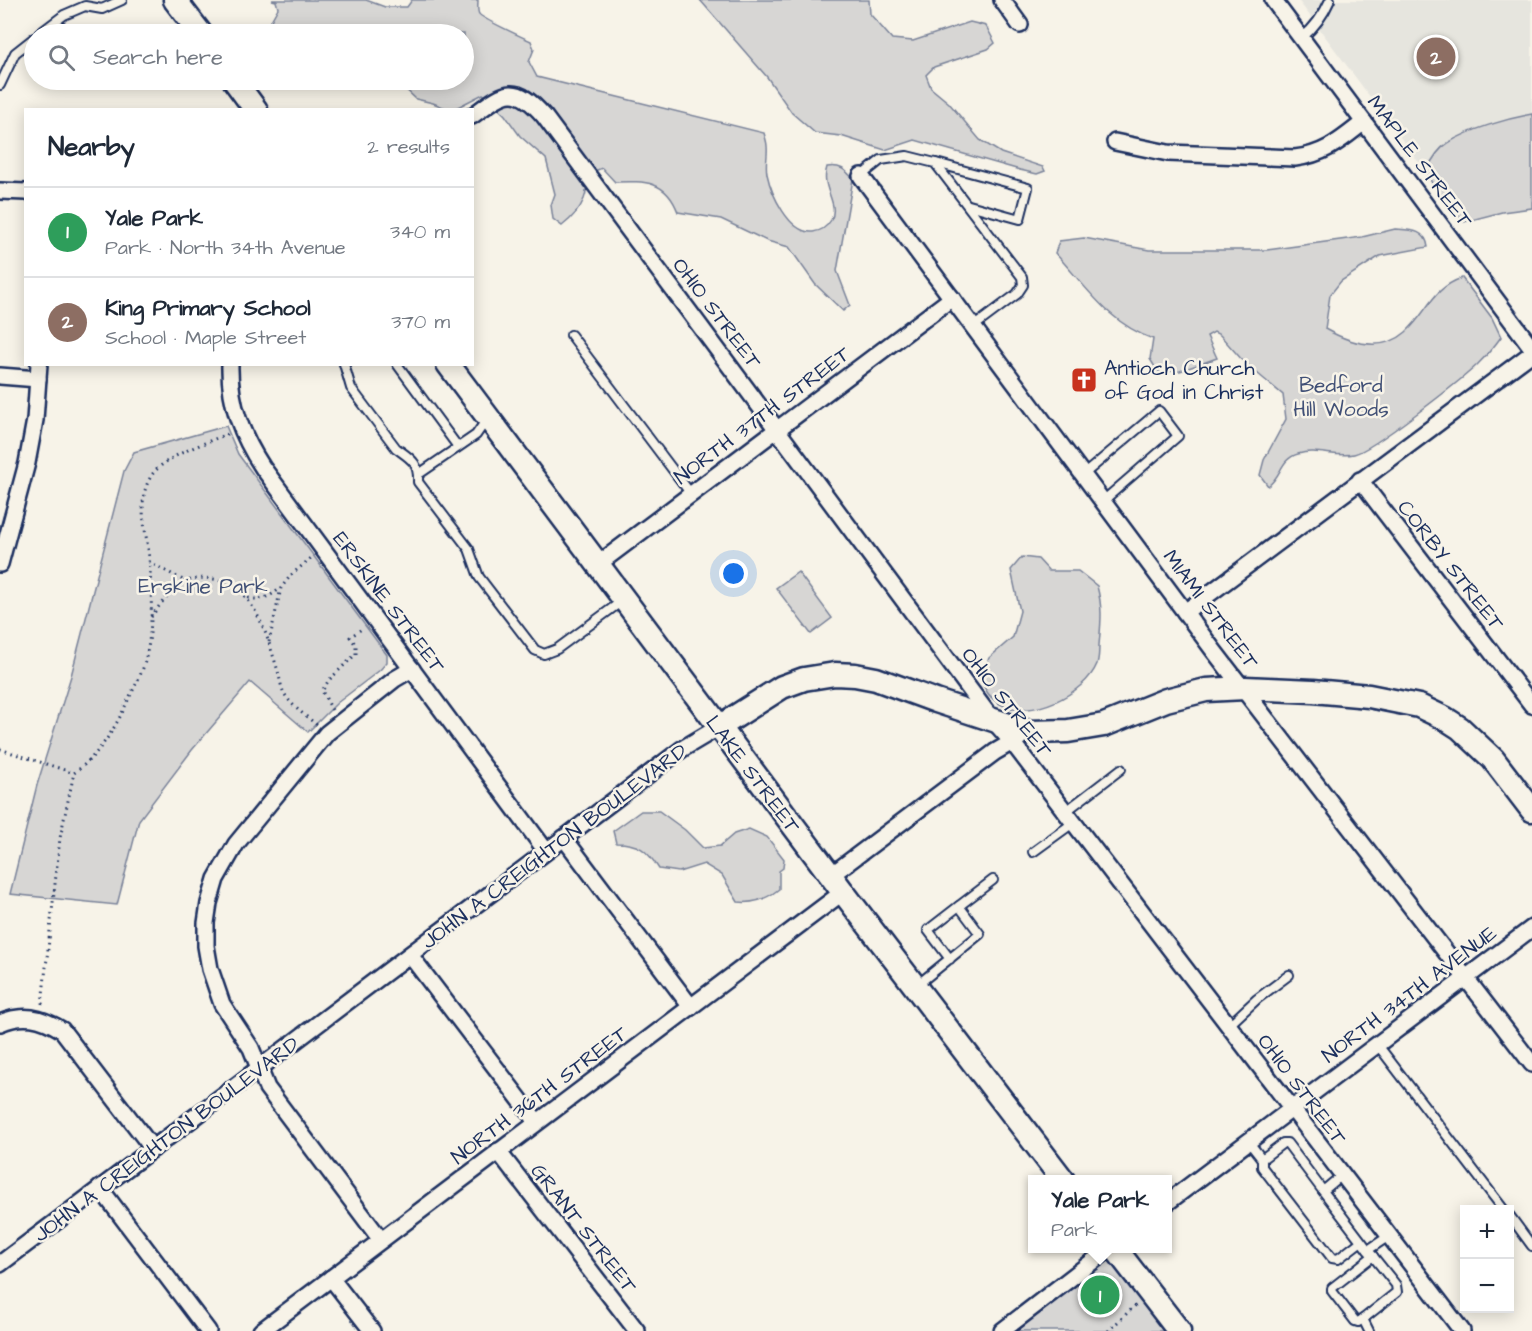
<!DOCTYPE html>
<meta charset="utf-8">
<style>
:root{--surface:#fff;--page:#f2f2f3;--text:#1f2937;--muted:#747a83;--line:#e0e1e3;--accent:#111827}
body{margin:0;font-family:"Architects Daughter",sans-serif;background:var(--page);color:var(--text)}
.controls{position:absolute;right:18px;bottom:18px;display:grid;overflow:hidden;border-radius:0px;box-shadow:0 3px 15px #0003}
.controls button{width:54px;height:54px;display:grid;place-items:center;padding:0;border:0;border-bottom:2px solid var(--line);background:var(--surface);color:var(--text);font:30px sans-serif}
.you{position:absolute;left:734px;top:574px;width:21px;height:21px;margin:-15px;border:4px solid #fff;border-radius:50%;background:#1a73e8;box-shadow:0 0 0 9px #1a73e833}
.badge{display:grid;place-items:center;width:39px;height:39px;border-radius:50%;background:var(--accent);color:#fff;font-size:20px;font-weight:700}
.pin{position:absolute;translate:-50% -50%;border:3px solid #fff;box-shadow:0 2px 6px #0006}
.popup{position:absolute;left:1028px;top:1175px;width:144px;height:78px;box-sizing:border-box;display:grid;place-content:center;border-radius:0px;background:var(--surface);filter:drop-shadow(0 2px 4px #0005);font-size:20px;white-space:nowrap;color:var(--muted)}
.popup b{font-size:22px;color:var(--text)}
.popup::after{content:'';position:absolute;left:50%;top:100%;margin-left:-12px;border:12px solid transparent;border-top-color:var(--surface)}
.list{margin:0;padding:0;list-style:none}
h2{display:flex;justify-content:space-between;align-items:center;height:78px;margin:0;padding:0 24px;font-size:26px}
h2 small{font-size:20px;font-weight:400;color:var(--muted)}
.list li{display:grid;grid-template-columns:39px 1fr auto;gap:18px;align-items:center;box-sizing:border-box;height:90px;padding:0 24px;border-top:2px solid var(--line)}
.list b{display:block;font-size:22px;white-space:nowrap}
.list p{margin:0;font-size:20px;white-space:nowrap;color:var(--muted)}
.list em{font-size:20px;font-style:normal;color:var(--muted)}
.icon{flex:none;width:33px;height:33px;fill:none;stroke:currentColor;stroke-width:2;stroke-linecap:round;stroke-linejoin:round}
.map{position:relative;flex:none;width:1532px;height:1331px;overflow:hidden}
.search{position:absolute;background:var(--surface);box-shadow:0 3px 15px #0003;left:24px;top:24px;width:450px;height:66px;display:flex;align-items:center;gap:15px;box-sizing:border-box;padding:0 21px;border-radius:33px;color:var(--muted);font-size:22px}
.panel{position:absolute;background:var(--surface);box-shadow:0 3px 15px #0003;left:24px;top:108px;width:450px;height:258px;border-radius:0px}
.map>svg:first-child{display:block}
</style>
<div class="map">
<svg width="1532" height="1331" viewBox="0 0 1532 1331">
<rect width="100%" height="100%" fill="#f7f3e8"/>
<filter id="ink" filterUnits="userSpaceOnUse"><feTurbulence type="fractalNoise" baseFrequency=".0167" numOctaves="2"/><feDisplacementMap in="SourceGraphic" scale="12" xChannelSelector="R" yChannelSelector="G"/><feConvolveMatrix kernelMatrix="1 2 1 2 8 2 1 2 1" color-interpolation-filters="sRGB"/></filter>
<g filter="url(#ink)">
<polygon fill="#e6e5de" points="1298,0 1532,0 1532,114 1512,118 1447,143 1433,159 1426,172"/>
<g fill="#d7d6d4" stroke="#798299" stroke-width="1.5">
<path d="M272,0h94l19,7h22l5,-7h66c0,4 -1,11 1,14 2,4 45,24 52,27l3,8 -5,13 8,15 227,56c1,4 3,9 3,13 1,10 -2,18 0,28 4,19 22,60 46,58 8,-1 14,-5 18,-12 9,-17 -11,-32 -4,-53 13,-2 18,2 26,12l-16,92 13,34 -7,6 -28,-27 -26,-37 -22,-6 -46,-22 -43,-7c-12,-32 -33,-31 -63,-30l-13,-14c-25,9 -11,16 -18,31 -4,10 -13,20 -22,27l-9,-7 -2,-14 4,-11 -9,-35 -26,-23 -15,-21 -22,-21 -29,15h-6l-15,-6 -17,-4 -20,-19h68v-46h-196v-8l10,-18 -2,-7z"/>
<polygon points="700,0 869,0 870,14 892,39 913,41 970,22 986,26 995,43 988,49 934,67 926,75 931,88 949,103 980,140 1001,153 1043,167 1045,171 1037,174 1020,170 915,140 885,150 841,136 815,133 792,113 767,77"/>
<path d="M1532,114v94l-30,4 -38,10 -32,-39 -6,-11c5,-11 12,-23 22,-29 22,-14 58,-24 84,-29z"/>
<path d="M1395,229c14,1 31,0 33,18l-48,9 -39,25 -11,14 -5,34c25,14 57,24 81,3 22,-20 26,-44 56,-54l30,40 9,19c-7,10 -15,19 -24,28 -17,16 -104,85 -123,89 -19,4 -37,-6 -56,0 -18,5 -16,22 -30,32l-8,-11 4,-15 22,-41 -3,-24 -39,-33 -24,-27 -6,-3 -7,4 10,22 -37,13 -22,1 -8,-13 3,-20c-45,-16 -67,-53 -98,-86l4,-12 25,-3 65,12h118l95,-13z"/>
<polygon points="226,426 238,454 387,655 387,662 380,670 337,703 308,732 250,682 192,750 139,820 117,905 10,894 37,785 71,676 124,471 134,452"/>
<path d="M1022,557l16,2 11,12h29l19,15c6,23 4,36 2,59 0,6 0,13 -2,19 -12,30 -67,57 -97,40 -11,-6 -15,-15 -20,-25l9,-21 24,-21 7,-26 -9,-41z"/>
<polygon points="798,572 832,618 811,634 776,588"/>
<path d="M641,811h18l26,19 18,18 17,-2 14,-12 15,-5 18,8 17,22 -1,9 -4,3v18c-12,10 -25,15 -41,13l-16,-27 -18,-11 -25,8 -20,-3c-12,-19 -20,-26 -43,-26l-3,-12z"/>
<polygon points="1110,1260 1165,1331 1016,1331"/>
</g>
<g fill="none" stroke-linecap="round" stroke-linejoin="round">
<defs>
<g id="lane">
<polyline points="39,34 64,15 85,6 102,9 122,0"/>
<path d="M1302,38c13,-11 21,-22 28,-38"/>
<polyline points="0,85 15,53 34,38"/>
<polyline points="936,163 1028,188 1020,219 969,205"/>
<polyline points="861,176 881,160 907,156 935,163 1022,277 1023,285 1017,294 973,327"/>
<polyline points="571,335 691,494"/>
<path d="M344,364l7,24 45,60c15,11 23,14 22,34l51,67 10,28 56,73 9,4 13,-5 65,-48"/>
<polyline points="397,364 458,447"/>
<polyline points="419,474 476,435 487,419"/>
<polyline points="1083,475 1159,411 1178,436 1103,501"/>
<polyline points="1065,812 1121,769"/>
<polyline points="1033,852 1073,823"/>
<polyline points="959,906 993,880"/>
<polyline points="916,986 980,934 959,906 928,930 950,959"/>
<polyline points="1228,1026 1257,999 1289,975"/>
<polyline points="1377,1044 1504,1210"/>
<polyline points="1248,1141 1262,1159 1283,1143 1287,1143 1323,1191"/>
<polyline points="1262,1159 1262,1167 1332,1258 1338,1259 1360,1242"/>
<polyline points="1342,1175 1323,1191 1368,1250 1389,1236"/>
<polyline points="1510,1216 1532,1246"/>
<polyline points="1368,1250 1396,1285 1397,1292 1363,1319 1369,1331"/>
<polyline points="1363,1319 1358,1322 1355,1321 1332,1291 1332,1288 1373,1256"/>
</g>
<g id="street">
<polyline points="1002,0 1020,25"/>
<polyline points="1273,0 1532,348"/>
<path d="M472,116c33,-24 42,-34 72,0l447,602 21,24 450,589"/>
<path d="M1115,142l53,11 127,5c31,-4 46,-18 69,-36"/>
<polyline points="861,176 1214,651 1532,1064"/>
<polyline points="0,191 26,192"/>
<path d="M230,364c-1,40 12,72 33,104l283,383"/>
<polyline points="0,376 38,379"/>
<polyline points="1360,480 1532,705"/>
<polyline points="0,564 27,463 35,420 39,364"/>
<polyline points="597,565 952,298"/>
<polyline points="1185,612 1532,353"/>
<polyline points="564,838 691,1007"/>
<polyline points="830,876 995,752 1019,738"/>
<polyline points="410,955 537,1122"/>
<path d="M0,1023c23,-10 41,-6 62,7l91,119"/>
<polyline points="498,1151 637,1331"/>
<polyline points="100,1188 208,1331"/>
<polyline points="1168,1202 1532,928"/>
<polyline points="381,1240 267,1088 251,1048 222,1004 210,969 206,946 206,923 209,903 216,879 236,844 327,733 395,679 412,669"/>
<polyline points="0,1264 682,749 719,727"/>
<polyline points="331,1278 372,1331"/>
<polyline points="261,1331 843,892"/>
<polyline points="1002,1331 1110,1248"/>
</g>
<g id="secondary">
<polyline points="175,0 201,34"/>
<polyline points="234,80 256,110"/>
<polyline points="448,364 843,892 1063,1180"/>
<polyline points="719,727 782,687 804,679 835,674 855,675 876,679 936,701 1030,732 1068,731 1104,725 1166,700 1206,690 1245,688 1313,691 1369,696 1419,706 1446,719 1460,728 1493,759 1532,810"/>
<polyline points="1115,1248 1179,1331"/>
</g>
</defs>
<use href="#lane" stroke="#1b2f5e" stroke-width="12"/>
<use href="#street" stroke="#1b2f5e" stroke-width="20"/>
<use href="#secondary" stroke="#1b2f5e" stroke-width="27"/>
<g stroke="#1b2f5e" stroke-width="3" stroke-dasharray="1.5 4.5" stroke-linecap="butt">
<polyline points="149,562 185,581"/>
<path d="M248,598c14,3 21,-1 33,-10"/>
<path d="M151,617c18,-24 30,-43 62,-38 42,6 54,58 65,92 2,8 3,16 6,22 8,14 21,22 33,32"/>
<polyline points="269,642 281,588 291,575 311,558"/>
<polyline points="332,710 322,691 329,680 356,654 356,645 350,637 363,628"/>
<path d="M0,749l74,24c23,-17 37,-38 50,-64 6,-14 14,-27 19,-41 11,-34 9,-75 6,-110 -2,-26 -13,-55 1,-80 12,-22 57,-35 79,-45"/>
<polyline points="42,1004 60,838 74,773"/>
<polyline points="1108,1331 1136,1305"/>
</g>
<use href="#lane" stroke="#f7f3e8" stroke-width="8"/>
<use href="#street" stroke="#f7f3e8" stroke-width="15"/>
<use href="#secondary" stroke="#f7f3e8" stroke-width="22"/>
</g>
</g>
<defs>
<symbol id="church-square" viewBox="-11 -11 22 22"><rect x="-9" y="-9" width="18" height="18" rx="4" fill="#c8321e" stroke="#f7f3e8"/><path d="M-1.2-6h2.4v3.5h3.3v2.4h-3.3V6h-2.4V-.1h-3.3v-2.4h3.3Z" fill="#fff"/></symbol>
</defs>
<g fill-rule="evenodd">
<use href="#church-square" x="1069" y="365" width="30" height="30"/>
</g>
<g text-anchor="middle" stroke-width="5" stroke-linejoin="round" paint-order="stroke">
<g font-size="21" fill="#1b2f5e" stroke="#f7f3e8">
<text transform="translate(1420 161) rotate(53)" y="7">MAPLE STREET</text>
<text transform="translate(717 313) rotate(53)" y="7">OHIO STREET</text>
<text transform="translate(762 415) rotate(-37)" y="7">NORTH 37TH STREET</text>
<text transform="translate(1451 565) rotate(52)" y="7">CORBY STREET</text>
<text transform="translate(389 602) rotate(53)" y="7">ERSKINE STREET</text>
<text transform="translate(1211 609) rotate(53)" y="7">MIAMI STREET</text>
<text transform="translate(1007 702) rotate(52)" y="7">OHIO STREET</text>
<text transform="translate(753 774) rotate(53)" y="7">LAKE STREET</text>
<text transform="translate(554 846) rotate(-37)" y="7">JOHN A CREIGHTON BOULEVARD</text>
<text transform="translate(1409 994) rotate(-37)" y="7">NORTH 34TH AVENUE</text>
<text transform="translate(1302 1089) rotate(53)" y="7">OHIO STREET</text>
<text transform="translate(539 1095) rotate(-37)" y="7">NORTH 36TH STREET</text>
<text transform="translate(166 1139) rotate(-37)" y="7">JOHN A CREIGHTON BOULEVARD</text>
<text transform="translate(584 1228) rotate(52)" y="7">GRANT STREET</text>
</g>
<g font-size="21" fill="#1b2f5e" stroke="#f7f3e8" text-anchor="start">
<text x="1104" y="375">Antioch Church<tspan x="1104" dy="24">of God in Christ</tspan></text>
</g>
<g font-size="21" fill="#415076" stroke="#f7f3e8">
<text x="1341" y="392">Bedford<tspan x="1341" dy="24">Hill Woods</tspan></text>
<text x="203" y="593">Erskine Park</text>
</g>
</g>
</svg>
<div class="controls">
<button>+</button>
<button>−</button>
</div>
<div class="you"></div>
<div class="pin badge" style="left:1100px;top:1295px;background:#2e9e5b">1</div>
<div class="popup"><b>Yale Park</b>Park</div>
<div class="pin badge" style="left:1436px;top:57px;background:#8d6e63">2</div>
<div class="search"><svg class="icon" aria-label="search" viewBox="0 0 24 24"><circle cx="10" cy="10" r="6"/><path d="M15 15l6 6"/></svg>Search here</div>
<section class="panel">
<h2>Nearby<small>2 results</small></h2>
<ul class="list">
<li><span class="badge" style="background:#2e9e5b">1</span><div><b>Yale Park</b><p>Park · North 34th Avenue</p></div><em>340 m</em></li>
<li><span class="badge" style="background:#8d6e63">2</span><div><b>King Primary School</b><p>School · Maple Street</p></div><em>370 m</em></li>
</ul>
</section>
</div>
